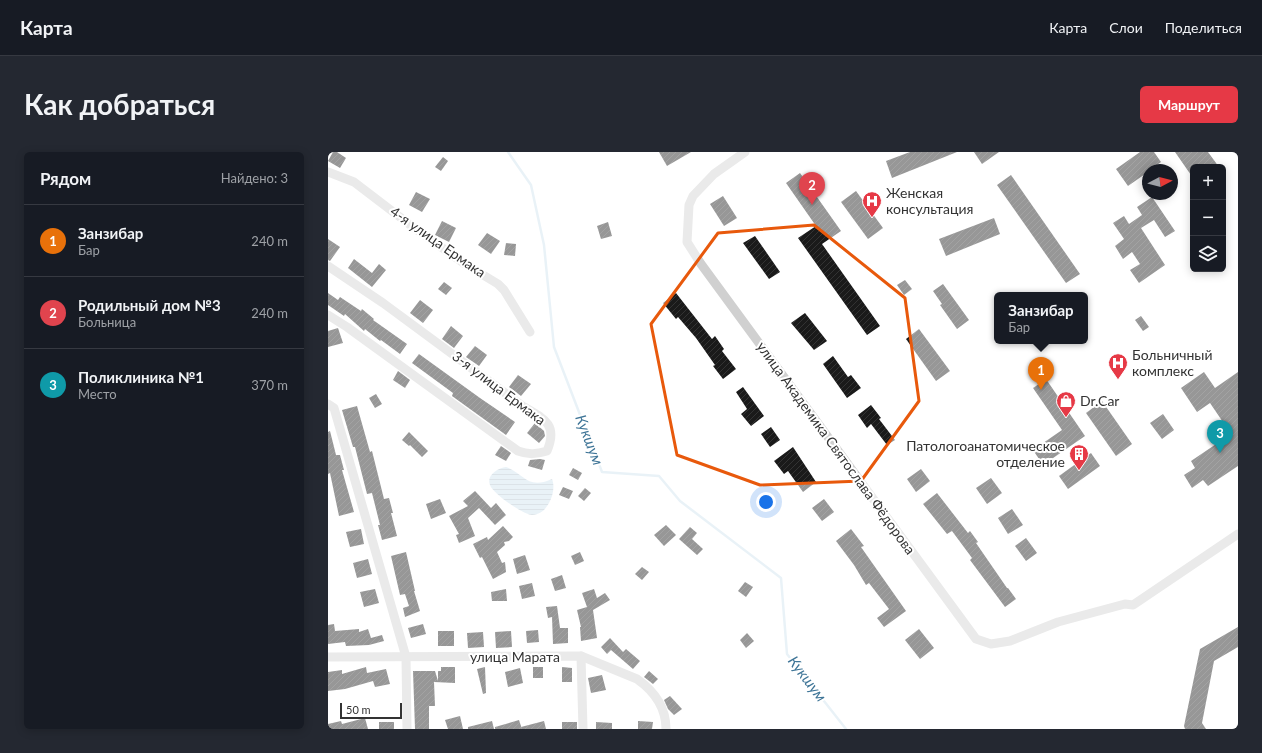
<!DOCTYPE html>
<html lang="ru">
<meta charset="utf-8">
<style>
:root{--surface:#171b24;--page:#242831;--text:#f1f3f6;--muted:#9ea1a6;--line:#363941;--accent:#e63946}
body{margin:0;font-family:Lato,sans-serif;background:var(--page);color:var(--text)}
.controls{position:absolute;right:12px;top:12px;display:grid;overflow:hidden;border-radius:6px;box-shadow:0 2px 10px #0003}
.controls button{width:36px;height:36px;display:grid;place-items:center;padding:0;border:0;border-bottom:1px solid var(--line);background:var(--surface);color:var(--text);font:20px sans-serif}
.compass{position:absolute;left:814px;top:12px;width:36px;height:36px;border-radius:50%;background:var(--surface);box-shadow:0 2px 10px #0003;rotate:83deg}
.scale{position:absolute;left:12px;bottom:10px;width:62px;box-sizing:border-box;padding-left:4px;border:2px solid #333;border-top:0;font-size:11px;line-height:14px;white-space:nowrap;color:#333;-webkit-text-stroke:3px #fff;paint-order:stroke}
.you{position:absolute;left:438px;top:350px;width:14px;height:14px;margin:-10px;border:3px solid #fff;border-radius:50%;background:#1a73e8;box-shadow:0 0 0 6px #1a73e833}
.badge{display:grid;place-items:center;width:26px;height:26px;border-radius:50%;background:var(--accent);color:#fff;font-size:13px;font-weight:700}
.pin{position:absolute;translate:-50% -33px;filter:drop-shadow(0 1px 2px #0008)}
.pin::after{content:'';position:absolute;top:21px;width:14px;height:12px;background:inherit;clip-path:polygon(0 0,100% 0,50% 100%)}
.popup{position:absolute;left:666px;top:140px;width:94px;height:52px;box-sizing:border-box;display:grid;place-content:center;border-radius:6px;background:var(--surface);filter:drop-shadow(0 1px 3px #0005);font-size:13px;white-space:nowrap;color:var(--muted)}
.popup b{font-size:15px;color:var(--text)}
.popup::after{content:'';position:absolute;left:50%;top:100%;margin-left:-8px;border:8px solid transparent;border-top-color:var(--surface)}
.list{margin:0;padding:0;list-style:none}
h2{display:flex;justify-content:space-between;align-items:center;height:52px;margin:0;padding:0 16px;font-size:17px}
h2 small{font-size:13px;font-weight:400;color:var(--muted)}
.list li{display:grid;grid-template-columns:26px 1fr auto;gap:12px;align-items:center;box-sizing:border-box;height:72px;padding:0 16px;border-top:1px solid var(--line)}
.list b{display:block;font-size:15px;white-space:nowrap}
.list p{margin:0;font-size:13px;white-space:nowrap;color:var(--muted)}
.list em{font-size:13px;font-style:normal;color:var(--muted)}
.icon{flex:none;width:22px;height:22px;fill:none;stroke:currentColor;stroke-width:2;stroke-linecap:round;stroke-linejoin:round}
.map{position:relative;flex:none;width:910px;height:577px;overflow:hidden;border-radius:6px}
header{display:flex;align-items:center;gap:24px;box-sizing:border-box;height:56px;padding:0 20px;background:var(--surface);border-bottom:1px solid var(--line)}
header strong{font-size:19px}
nav{display:flex;gap:22px;margin-inline-start:auto;font-size:14px}
.intro{display:flex;align-items:center;justify-content:space-between;box-sizing:border-box;height:96px;padding:0 24px}
h1{margin:0;font-size:28px}
.button{padding:10px 18px;border-radius:6px;background:var(--accent);color:#fff;font-size:14px;font-weight:700}
main{display:flex;gap:24px;padding:0 24px}
aside{flex:1;background:var(--surface);border-radius:6px;box-shadow:0 2px 10px #0003}
.map>svg:first-child{display:block}
</style>
<header>
<strong>Карта</strong>
<nav><a>Карта</a><a>Слои</a><a>Поделиться</a></nav>
</header>
<div class="intro"><h1>Как добраться</h1><a class="button">Маршрут</a></div>
<main>
<aside>
<h2>Рядом<small>Найдено: 3</small></h2>
<ul class="list">
<li><span class="badge" style="background:#e8710a">1</span><div><b>Занзибар</b><p>Бар</p></div><em>240 m</em></li>
<li><span class="badge" style="background:#e0444e">2</span><div><b>Родильный дом №3</b><p>Больница</p></div><em>240 m</em></li>
<li><span class="badge" style="background:#0f9aa8">3</span><div><b>Поликлиника №1</b><p>Место</p></div><em>370 m</em></li>
</ul>
</aside>
<div class="map">
<svg width="910" height="577" viewBox="0 0 910 577">
<defs>
<pattern id="water-rules" width="6" height="5" patternUnits="userSpaceOnUse"><rect width="6" height="5" fill="#cfe2ee"/><path d="M0 2.5h6" fill="none" stroke="#b2c2cd"/></pattern>
<pattern id="building-hatch" width="6" height="6" patternUnits="userSpaceOnUse"><rect width="6" height="6" fill="#1a1a1a"/><path d="M-1 1l2-2M0 6l6-6M5 7l2-2" fill="none" stroke="#333"/></pattern>
</defs>
<rect width="100%" height="100%" fill="#fff"/>
<path fill="url(#water-rules)" d="M178,315c19,7 21,23 46,12 3,7 1,17 -3,24 -4,7 -8,11 -17,12 -8,0 -39,-21 -42,-30 -4,-10 8,-17 16,-18z"/>
<g fill="none" stroke-linecap="round" stroke-linejoin="round">
<polyline stroke="#cfe2ee" stroke-width="2.5" points="180,0 203,33 216,93 226,195 274,320 331,324 352,349 453,426 459,502 518,577"/>
</g>
<g fill="url(#building-hatch)">
<polygon points="5,0 9,0 18,6 12,16 0,9"/>
<polygon points="331,0 363,0 339,14"/>
<polygon points="582,0 629,0 564,26 558,9"/>
<polygon points="646,0 671,0 654,12"/>
<polygon points="812,0 826,0 833,10 822,18 820,18 820,20 800,34 788,17"/>
<polygon points="847,0 880,0 891,15 865,15 865,26"/>
<polygon points="115,5 120,9 113,19 107,15"/>
<polygon points="472,21 513,79 494,92 552,174 539,183 470,86 488,74 458,31"/>
<polygon points="683,23 752,122 738,131 669,33"/>
<polygon points="528,39 555,76 540,87 513,50"/>
<polygon points="88,40 102,47 94,60 81,53"/>
<polygon points="395,44 409,66 396,74 382,52"/>
<polygon points="824,45 847,79 837,85 826,68 813,76 837,113 811,131 802,118 812,112 804,100 795,107 787,94 796,87 785,71 796,64 801,72 814,63 809,55"/>
<polygon points="666,66 672,82 618,104 611,87"/>
<polygon points="114,69 128,76 121,90 107,83"/>
<polygon points="280,70 284,84 273,87 269,74"/>
<polygon points="159,81 172,89 163,102 150,93"/>
<polygon points="427,84 452,120 441,127 415,91"/>
<polygon points="0,87 12,95 2,109 0,108"/>
<polygon points="178,91 188,92 187,104 176,103"/>
<polygon points="26,107 44,121 51,112 58,118 44,135 20,116"/>
<polygon points="577,128 584,137 576,143 569,133"/>
<polygon points="116,130 124,136 118,143 110,137"/>
<polygon points="615,132 641,168 629,177 612,153 614,152 605,139"/>
<polygon points="0,141 10,148 12,145 33,159 34,157 46,167 45,168 79,192 72,202 53,188 52,189 37,177 36,179 17,162 16,164 0,153"/>
<polygon points="348,141 384,187 387,184 396,197 394,199 408,217 395,227 385,214 387,213 368,186 350,165 348,167 335,151"/>
<polygon points="92,148 105,158 95,171 82,161"/>
<polygon points="477,161 499,189 486,198 463,171"/>
<polygon points="813,164 821,175 815,179 807,168"/>
<polygon points="123,174 135,184 126,196 114,187"/>
<polygon points="10,176 15,191 0,195 0,179"/>
<polygon points="591,177 622,219 608,229 578,187"/>
<polygon points="147,194 159,203 151,214 138,205"/>
<polygon points="91,202 152,246 187,270 178,283 124,244 125,241 84,211"/>
<polygon points="505,204 520,225 523,223 533,236 519,246 495,212"/>
<polygon points="70,219 82,228 77,236 65,228"/>
<polygon points="876,220 887,236 910,220 910,314 880,334 875,328 864,336 856,323 867,316 863,309 903,282 882,251 869,260 853,236"/>
<polygon points="190,223 203,232 193,244 181,235"/>
<polygon points="718,227 757,284 715,313 705,298 734,278 705,236"/>
<polygon points="415,235 436,264 423,274 413,262 419,257 408,240"/>
<polygon points="48,242 54,252 47,256 41,246"/>
<polygon points="774,249 804,292 788,304 758,261"/>
<polygon points="543,253 553,266 551,267 567,288 559,293 543,272 539,276 530,263"/>
<polygon points="29,254 42,300 44,299 56,347 61,346 65,361 63,361 69,384 54,388 50,373 52,373 44,341 39,342 27,295 25,295 14,258"/>
<polygon points="835,262 846,278 834,287 822,271"/>
<polygon points="207,271 216,279 217,284 211,291 199,281"/>
<polygon points="443,275 452,288 442,295 433,282"/>
<polygon points="2,279 8,303 12,303 16,318 14,318 26,360 11,364 2,321 0,322 0,280"/>
<polygon points="81,280 100,299 94,305 82,293 81,294 74,288"/>
<polygon points="173,294 183,301 178,309 167,303"/>
<polygon points="465,295 488,330 475,340 460,319 456,322 446,309"/>
<polygon points="763,301 772,314 740,337 731,324"/>
<polygon points="212,307 217,308 214,318 200,314 202,308"/>
<polygon points="245,316 254,321 250,328 241,323"/>
<polygon points="593,317 602,329 588,340 579,327"/>
<polygon points="663,326 674,341 659,352 648,336"/>
<polygon points="235,335 245,339 241,347 231,343"/>
<polygon points="257,336 263,341 256,349 250,344"/>
<polygon points="147,339 163,356 168,351 178,363 167,373 151,356 140,366 147,384 131,391 128,383 131,382 121,364 140,354 135,349"/>
<polygon points="609,341 640,381 642,379 650,390 648,391 679,436 680,436 688,447 677,455 642,408 644,406 624,379 619,382 595,352"/>
<polygon points="112,347 118,361 103,367 98,352"/>
<polygon points="496,347 506,360 494,369 484,356"/>
<polygon points="684,357 695,373 680,382 670,366"/>
<polygon points="338,373 348,383 336,394 326,383"/>
<polygon points="175,374 185,385 181,389 176,390 177,393 169,400 174,411 177,410 178,420 165,427 154,405 152,406 145,392 159,385 160,388"/>
<polygon points="362,375 369,381 364,387 375,397 369,403 351,387"/>
<polygon points="33,377 36,392 22,395 18,380"/>
<polygon points="523,377 536,394 533,395 578,459 556,475 549,466 561,457 541,431 538,433 526,413 508,389"/>
<polygon points="698,386 709,401 698,409 687,394"/>
<polygon points="78,400 87,439 86,439 92,459 77,465 75,456 81,454 77,442 72,443 63,404"/>
<polygon points="252,400 256,409 247,413 243,404"/>
<polygon points="197,403 202,418 189,422 185,407"/>
<polygon points="40,407 44,422 29,426 25,411"/>
<polygon points="314,415 321,420 314,428 307,422"/>
<polygon points="234,423 238,436 227,439 223,427"/>
<polygon points="417,430 425,435 418,445 410,439"/>
<polygon points="204,431 207,444 194,447 191,434"/>
<polygon points="47,437 51,451 36,455 32,440"/>
<polygon points="178,437 179,449 164,449 163,440"/>
<polygon points="266,437 269,446 277,441 282,448 265,458 269,486 253,489 252,475 253,475 249,458 259,455 254,441"/>
<polygon points="229,454 232,476 240,476 240,491 225,492 224,465 220,466 218,455"/>
<polygon points="6,472 7,479 31,477 31,480 40,477 43,486 54,483 56,489 41,493 18,494 17,490 0,492 0,473"/>
<polygon points="95,472 98,482 83,486 80,476"/>
<polygon points="910,475 910,495 886,509 874,571 878,577 857,577 856,574 872,497"/>
<polygon points="591,477 606,496 592,507 577,488"/>
<polygon points="210,478 211,490 199,491 198,479"/>
<rect x="110" y="479" width="16" height="15"/>
<polygon points="183,479 184,495 168,496 167,480"/>
<polygon points="155,480 156,495 140,496 139,481"/>
<polygon points="419,481 426,489 418,496 412,488"/>
<polygon points="282,486 295,500 298,497 312,509 305,517 283,498 279,502 273,495"/>
<polygon points="38,515 39,521 58,517 62,532 47,535 45,529 17,537 0,539 0,520 14,518 14,522"/>
<polygon points="113,515 127,515 127,531 106,530 107,554 101,554 101,577 87,577 85,519 107,519 110,529 110,519 113,519"/>
<polygon points="157,515 158,541 155,542 149,517"/>
<rect x="205" y="515" width="10" height="11"/>
<polygon points="234,515 244,516 244,530 234,530"/>
<polygon points="192,516 195,531 180,535 177,520"/>
<polygon points="321,519 330,527 325,532 316,525"/>
<polygon points="274,523 278,538 263,541 260,526"/>
<polygon points="342,544 354,557 346,563 340,557 336,548"/>
<polygon points="132,564 135,577 120,577 117,568"/>
<polygon points="37,566 40,577 0,577 0,572 13,569 14,572"/>
<polygon points="191,568 194,577 167,577 167,575"/>
<polygon points="164,569 166,577 140,577 140,575"/>
<polygon points="216,569 218,577 194,577 193,575"/>
<polygon points="310,569 325,570 324,577 310,577"/>
<rect x="51" y="570" width="15" height="7"/>
<rect x="234" y="570" width="15" height="7"/>
<polygon points="268,570 284,571 284,577 268,577"/>
</g>
<g fill="none" stroke-linecap="round" stroke-linejoin="round">
<g stroke="#d0d0d0" stroke-width="9">
<polyline points="417,0 386,22 365,44 361,53 359,90 373,112 648,487 663,492 682,489 730,470 797,452 805,453 910,382"/>
<polyline points="0,20 26,30 81,72 137,112 170,132 176,138 202,180"/>
<path d="M0,114l55,37 141,104c21,12 34,18 23,44 -10,3 -18,4 -29,0l-171,-124 -19,-12"/>
<polyline points="0,252 6,256 78,505 79,577"/>
<polyline points="253,504 255,577"/>
<path d="M0,505l253,-1 56,23c17,12 29,29 29,50"/>
</g>
</g>
<path d="M0 0H910V577H0ZM486,73l91,73 14,103 -58,80 -101,4 -83,-30 -26,-131 67,-91z" fill="#fff" fill-opacity=".55" fill-rule="evenodd"/>
<path fill="none" stroke="#e8590c" stroke-width="3" stroke-linejoin="round" d="M486,73l91,73 14,103 -58,80 -101,4 -83,-30 -26,-131 67,-91z"/>
<defs>
<symbol id="hospital-pin" viewBox="-11 -11 22 30"><path d="M0 17L-7.5 6A9.5 9.5 0 1 1 7.5 6Z" fill="#e63946" stroke="#fff"/><path d="M-5-5h3v3.5h4V-5h3V5h-3V1.5h-4V5h-3Z" fill="#fff"/></symbol>
<symbol id="shop-pin" viewBox="-11 -11 22 30"><path d="M0 17L-7.5 6A9.5 9.5 0 1 1 7.5 6Z" fill="#e63946" stroke="#fff"/><path d="M-5-2.5h2.3a2.7 3.5 0 0 1 5.4 0H5L5.5 6h-11ZM-1.5-2.5h3a1.5 2.3 0 0 0-3 0Z" fill="#fff"/></symbol>
<symbol id="building-pin" viewBox="-11 -11 22 30"><path d="M0 17L-7.5 6A9.5 9.5 0 1 1 7.5 6Z" fill="#e63946" stroke="#fff"/><path d="M-4-6H4V6H1V3H-1V6H-4ZM-2.5-4.3h1.7v1.8h-1.7ZM.8-4.3h1.7v1.8H.8ZM-2.5-1h1.7V.8h-1.7ZM.8-1h1.7V.8H.8Z" fill="#fff"/></symbol>
</defs>
<g fill-rule="evenodd">
<use href="#hospital-pin" x="533" y="38" width="22" height="30"/>
<use href="#hospital-pin" x="779" y="200" width="22" height="30"/>
<use href="#shop-pin" x="727" y="238" width="22" height="30"/>
<use href="#building-pin" x="740" y="291" width="22" height="30"/>
</g>
<g text-anchor="middle" stroke-width="4" stroke-linejoin="round" paint-order="stroke">
<g font-size="14" fill="#333" stroke="#fff" text-anchor="start">
<text x="558" y="46">Женская<tspan x="558" dy="16">консультация</tspan></text>
<text x="804" y="208">Больничный<tspan x="804" dy="16">комплекс</tspan></text>
<text x="752" y="254">Dr.Car</text>
<text x="737" y="299" text-anchor="end">Патологоанатомическое<tspan x="737" dy="16">отделение</tspan></text>
</g>
<g font-size="14" fill="#333" stroke="#fff">
<text transform="translate(110 90) rotate(35)" y="5">4-я улица Ермака</text>
<text transform="translate(171 236) rotate(37)" y="5">3-я улица Ермака</text>
<text transform="translate(508 296) rotate(54)" y="5">улица Академика Святослава Фёдорова</text>
<text x="187" y="510">улица Марата</text>
</g>
<g font-size="15" font-style="italic" fill="#3f7597" stroke="#fff">
<text transform="translate(261 288) rotate(69)" y="5">Кукшум</text>
<text transform="translate(479 527) rotate(53)" y="5">Кукшум</text>
</g>
</g>
</svg>
<div class="controls">
<button>+</button>
<button>−</button>
<button><svg class="icon" aria-label="layers" viewBox="0 0 24 24"><path d="M12 4l9 5-9 5-9-5zM3 14l9 5 9-5"/></svg></button>
</div>
<svg class="compass" viewBox="-18 -18 36 36"><path d="M0-13l5 13h-10z" fill="#e53935"/><path d="M0 13l5-13h-10z" fill="#9ea1a6"/></svg>
<div class="scale">50 m</div>
<div class="you"></div>
<div class="pin badge" style="left:713px;top:238px;background:#e8710a">1</div>
<div class="popup"><b>Занзибар</b>Бар</div>
<div class="pin badge" style="left:484px;top:53px;background:#e0444e">2</div>
<div class="pin badge" style="left:892px;top:301px;background:#0f9aa8">3</div>
</div>
</main>
